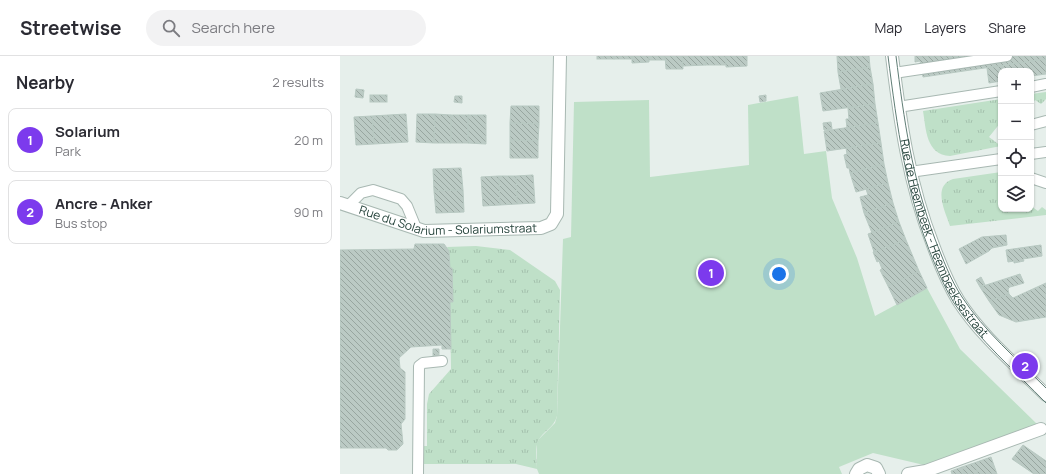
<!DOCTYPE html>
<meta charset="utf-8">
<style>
:root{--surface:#fff;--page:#f2f2f3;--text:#2b2b33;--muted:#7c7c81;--line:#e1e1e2;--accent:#7c3aed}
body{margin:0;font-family:Manrope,sans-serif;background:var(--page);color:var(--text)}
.controls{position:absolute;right:12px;top:12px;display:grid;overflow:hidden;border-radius:8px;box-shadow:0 1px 3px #0004}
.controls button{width:36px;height:36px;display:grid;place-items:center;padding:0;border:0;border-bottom:1px solid var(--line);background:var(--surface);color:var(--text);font:20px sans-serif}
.you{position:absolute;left:439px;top:218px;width:14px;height:14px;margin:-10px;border:3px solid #fff;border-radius:50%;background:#1a73e8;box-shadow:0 0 0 6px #1a73e833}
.badge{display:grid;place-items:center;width:26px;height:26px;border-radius:50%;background:var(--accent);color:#fff;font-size:13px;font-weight:700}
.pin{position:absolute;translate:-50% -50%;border:2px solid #fff;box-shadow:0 1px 4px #0006}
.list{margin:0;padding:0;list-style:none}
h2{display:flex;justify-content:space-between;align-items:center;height:52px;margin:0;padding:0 16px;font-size:17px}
h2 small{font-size:13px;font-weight:400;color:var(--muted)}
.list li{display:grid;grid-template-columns:26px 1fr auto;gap:12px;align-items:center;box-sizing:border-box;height:64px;margin:0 8px 8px;padding:0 8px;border:1px solid var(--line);border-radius:8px}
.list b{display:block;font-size:15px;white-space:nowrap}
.list p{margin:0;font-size:13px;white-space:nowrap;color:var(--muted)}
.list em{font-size:13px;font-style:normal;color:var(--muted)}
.icon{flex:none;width:22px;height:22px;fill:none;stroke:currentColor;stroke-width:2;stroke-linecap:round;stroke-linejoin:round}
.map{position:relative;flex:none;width:706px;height:418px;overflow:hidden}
header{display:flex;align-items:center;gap:24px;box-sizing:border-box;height:56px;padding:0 20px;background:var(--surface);border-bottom:1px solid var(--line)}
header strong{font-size:19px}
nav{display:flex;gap:22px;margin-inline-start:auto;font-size:14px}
.search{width:280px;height:36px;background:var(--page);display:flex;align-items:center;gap:10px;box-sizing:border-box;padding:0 14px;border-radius:22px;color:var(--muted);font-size:15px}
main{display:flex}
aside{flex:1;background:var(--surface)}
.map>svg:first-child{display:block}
</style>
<header>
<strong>Streetwise</strong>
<div class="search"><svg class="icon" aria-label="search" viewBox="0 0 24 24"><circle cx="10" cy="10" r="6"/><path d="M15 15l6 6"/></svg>Search here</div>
<nav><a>Map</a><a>Layers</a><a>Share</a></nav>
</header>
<main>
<aside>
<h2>Nearby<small>2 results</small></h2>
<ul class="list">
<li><span class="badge">1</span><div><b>Solarium</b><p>Park</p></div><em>20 m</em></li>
<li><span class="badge">2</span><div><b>Ancre - Anker</b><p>Bus stop</p></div><em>90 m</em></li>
</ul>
</aside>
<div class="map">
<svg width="706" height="418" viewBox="0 0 706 418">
<defs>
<pattern id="grass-tufts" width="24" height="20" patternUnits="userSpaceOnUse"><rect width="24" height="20" fill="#bfe0c8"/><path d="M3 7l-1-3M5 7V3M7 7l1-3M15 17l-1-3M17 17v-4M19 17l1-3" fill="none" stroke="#a4c1ad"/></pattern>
<pattern id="building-back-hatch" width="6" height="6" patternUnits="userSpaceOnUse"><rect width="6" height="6" fill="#bbcac4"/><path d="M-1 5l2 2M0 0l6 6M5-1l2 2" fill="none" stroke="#98a6a0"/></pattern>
</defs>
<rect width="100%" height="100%" fill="#e6efeb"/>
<g fill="url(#grass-tufts)">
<polygon points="706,36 706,43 701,48 695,44 691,50 691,38"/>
<path d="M661,43v23l-12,15 12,9 -51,10c-24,-1 -24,-27 -27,-45z"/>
<path d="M661,116v7l-3,3 3,3v24h30v-3l7,5 4,-4 4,3v5l-96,11c-5,-15 -18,-40 3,-47z"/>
<path d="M136,190l34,4 45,31 5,9 -3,126c-3,12 -14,15 -19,25 -3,7 -1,20 -1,28l-21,-5h-92v-18h3v-42l2,-10 22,-25 -1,-67 3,-1 -1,-33h-2l-1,-16 -2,-5z"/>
</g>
<polygon fill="#bfe0c8" points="458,40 464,98 486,95 492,142 517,202 535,260 587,232 620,293 697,368 584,409 533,397 499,411 502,418 199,418 197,413 197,387 199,383 215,367 217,360 223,183 231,181 234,46 309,44 310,121 409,109 408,49"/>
<g fill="url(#building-back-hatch)" stroke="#b8c9c2">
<rect x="257" y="0" width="17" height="3"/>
<rect x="274" y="0" width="18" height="3"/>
<polygon points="292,0 309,0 309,6 292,7"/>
<rect x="309" y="0" width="16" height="4"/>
<polygon points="325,0 342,0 343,13 326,13"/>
<polygon points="342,0 366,0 366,9 343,10"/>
<rect x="366" y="0" width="20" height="9"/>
<polygon points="386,0 407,0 407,10 386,11"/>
<polygon points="497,0 529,0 530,11 498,16"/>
<polygon points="575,0 706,0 706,3 583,21 580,5 575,6"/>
<polygon points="706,3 706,18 691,20 691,15 661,15 661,25 649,27 647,12"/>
<polygon points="530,11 533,28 501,33 498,16"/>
<polygon points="533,28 535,48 483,55 480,37"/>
<polygon points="16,33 24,34 23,42 15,41"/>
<rect x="30" y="39" width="17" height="7"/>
<polygon points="426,39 426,45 420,46 419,40"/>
<polygon points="115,40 122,40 122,47 114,46"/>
<polygon points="535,48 538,67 507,72 506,63 509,63 508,52"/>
<polygon points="171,50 199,50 199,68 170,67"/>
<polygon points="66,58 68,86 51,87 49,59"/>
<polygon points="77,58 95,58 94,87 76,86"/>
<polygon points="95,58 111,59 111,87 94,87"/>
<polygon points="49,59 51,87 34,88 32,60"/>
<rect x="111" y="59" width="17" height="28"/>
<polygon points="128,59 146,59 146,88 128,87"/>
<polygon points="32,60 34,88 16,89 14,61"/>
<polygon points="491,66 492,73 484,74 483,67"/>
<polygon points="170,67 199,68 198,85 170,84"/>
<polygon points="538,67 541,87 487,95 484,75"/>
<polygon points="170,84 198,85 198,102 170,102"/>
<polygon points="541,87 544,108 510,117 509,112 507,112 504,99 507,98 506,92"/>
<polygon points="544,108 548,127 516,136 510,117"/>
<polygon points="121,112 123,134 94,135 93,113"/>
<polygon points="193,119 195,147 177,148 176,120"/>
<polygon points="159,120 160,149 143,150 141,121"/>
<polygon points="159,120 176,120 177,148 160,149"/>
<polygon points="548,127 553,147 524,157 520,141 528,139 526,133"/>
<polygon points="123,134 124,156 96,157 94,135"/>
<polygon points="553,147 559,166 532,177 524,157"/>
<polygon points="559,166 566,184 534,196 528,178"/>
<polygon points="666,179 667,189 652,192 649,195 626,208 619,193 642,181"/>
<polygon points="566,184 579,215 548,230 540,214 542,213 539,205 537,206 533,196"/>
<polygon points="75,188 104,188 109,195 110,212 112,212 113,246 110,246 111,293 102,293 102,289 71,291 59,302 60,312 65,316 65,363 61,368 63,388 57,394 48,394 46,392 0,392 0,194 74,193"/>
<polygon points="701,189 702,200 683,203 684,205 674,207 674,205 668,206 666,194"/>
<polygon points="579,215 587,232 557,249 548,230"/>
<polygon points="680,218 684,227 670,231 668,233 669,238 649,245 640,231"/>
<polygon points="641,221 645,229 640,231 636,224"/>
<polygon points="706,227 706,261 676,266 659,259 649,245 669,238 673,242"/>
<polygon points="93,293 99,293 99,299 93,300"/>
<polygon points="683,389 706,405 706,418 694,418 672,403"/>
<polygon points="651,401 657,418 638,418 634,407"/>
<polygon points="634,407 638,418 624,418 622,411"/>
<polygon points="622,411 624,418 612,418 611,415"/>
</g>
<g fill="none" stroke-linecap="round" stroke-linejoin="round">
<defs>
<g id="service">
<polyline points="554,17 667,0"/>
<polyline points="691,31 706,28"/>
<polyline points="558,51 661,35"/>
<polyline points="691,69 706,65"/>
<polyline points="691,98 706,96"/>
<polyline points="570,116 661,103"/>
<polyline points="691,122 706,127"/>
<polyline points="9,149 21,137 33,134 61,143 67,150 76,172"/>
<polyline points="78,418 79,310 83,307 102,305"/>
</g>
<g id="minor">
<path id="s1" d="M552,0c8,65 17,128 41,189 7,19 14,37 25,55 23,36 58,65 88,95"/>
<path id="s2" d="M0,147l84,28 117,-3 10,-4 6,-10 3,-158"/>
<polyline points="516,418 519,413 527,409 536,412 539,418"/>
<polyline points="568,418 586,415 701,373"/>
</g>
</defs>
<use href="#service" stroke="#a8b8b2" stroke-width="12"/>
<use href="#minor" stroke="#a8b8b2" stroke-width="14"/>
<use href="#service" stroke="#fff" stroke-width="10"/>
<use href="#minor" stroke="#fff" stroke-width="12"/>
<g stroke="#5f7d75" stroke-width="1">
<path d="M548,0c9,70 18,140 46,206 6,14 12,28 20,41 25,37 61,68 92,100"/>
<path d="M556,0c8,64 16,122 39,183 8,20 15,40 27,58 22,34 55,62 84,91"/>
</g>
</g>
<g text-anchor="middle" stroke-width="4" stroke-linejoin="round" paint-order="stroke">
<g font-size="12" fill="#24423a" stroke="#f7fbf9">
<text dy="4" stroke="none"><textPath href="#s2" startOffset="111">Rue du Solarium - Solariumstraat</textPath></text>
<text dy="4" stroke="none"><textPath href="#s1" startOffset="192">Rue de Heembeek - Heembeeksestraat</textPath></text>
</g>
</g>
</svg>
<div class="controls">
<button>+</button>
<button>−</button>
<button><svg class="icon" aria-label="locate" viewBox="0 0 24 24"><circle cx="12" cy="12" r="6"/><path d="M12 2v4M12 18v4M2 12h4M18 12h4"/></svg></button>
<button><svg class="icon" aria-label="layers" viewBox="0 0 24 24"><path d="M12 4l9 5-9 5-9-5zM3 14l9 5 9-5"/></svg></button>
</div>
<div class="you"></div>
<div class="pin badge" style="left:371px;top:217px">1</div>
<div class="pin badge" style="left:685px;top:310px">2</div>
</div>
</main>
